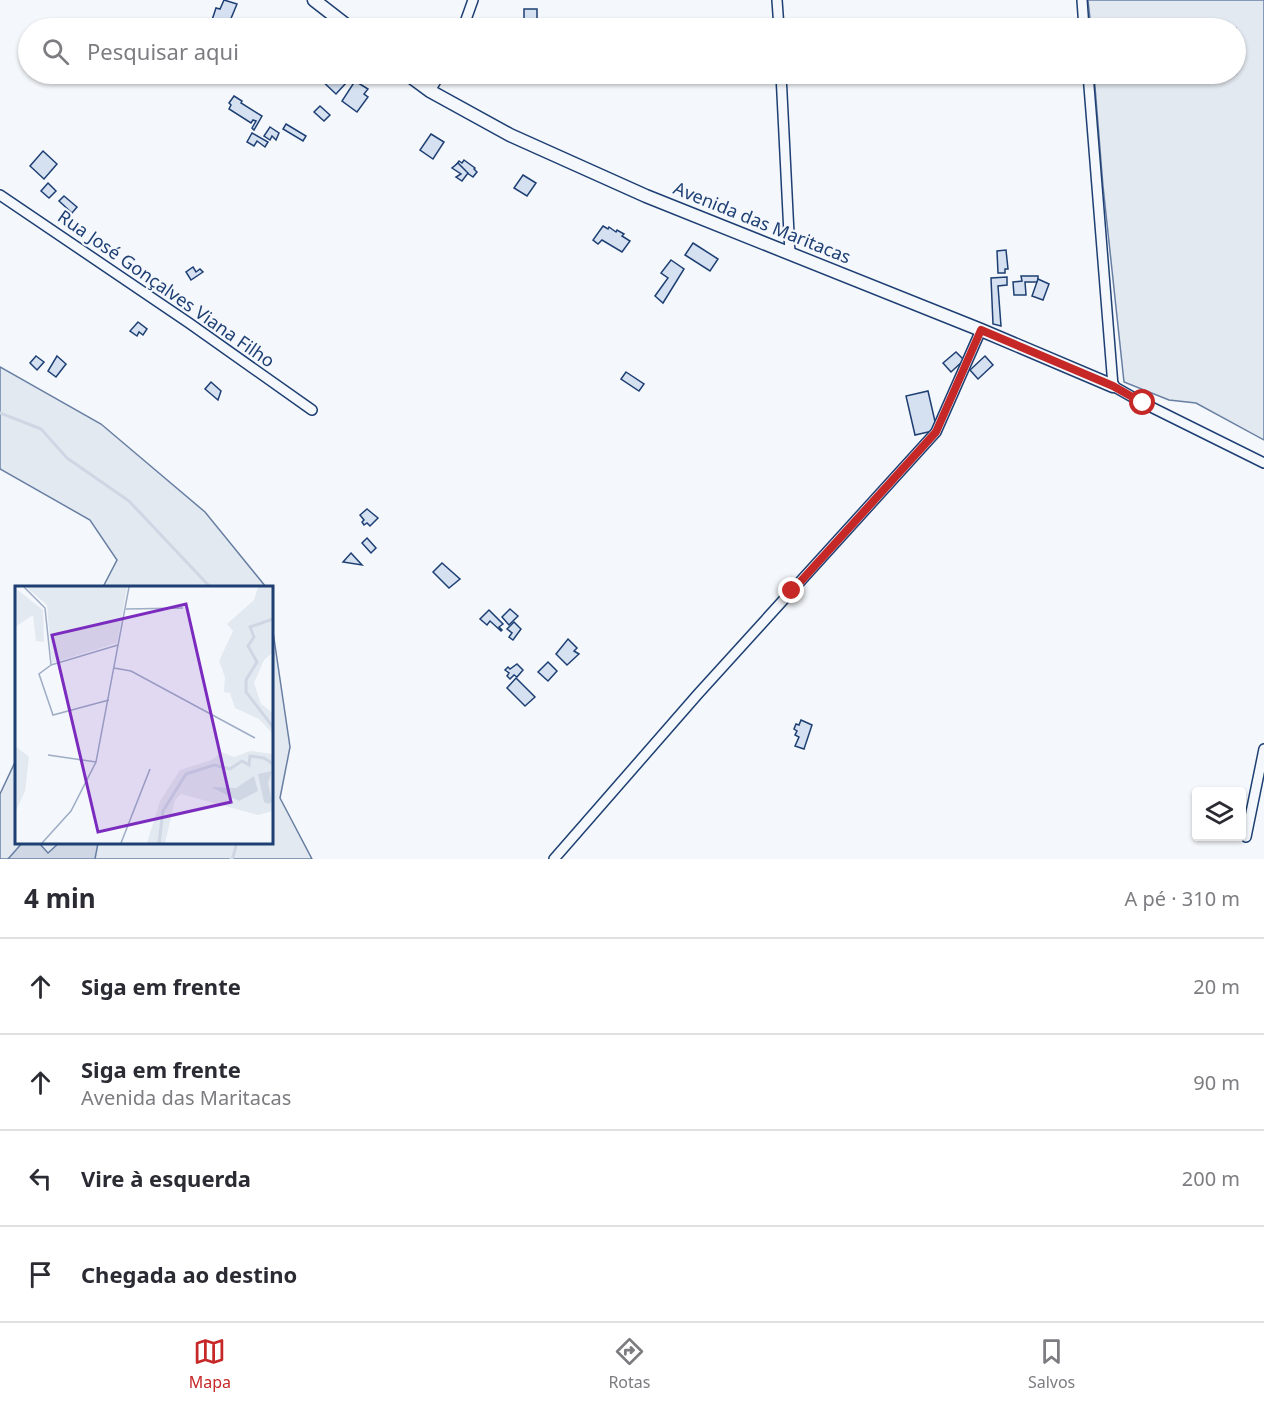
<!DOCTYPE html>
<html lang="pt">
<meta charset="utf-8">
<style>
:root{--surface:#fff;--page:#f2f2f3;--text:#2b2b33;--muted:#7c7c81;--line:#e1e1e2;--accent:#c62828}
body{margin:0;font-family:"Noto Sans",sans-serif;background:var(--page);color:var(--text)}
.controls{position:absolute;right:18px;bottom:18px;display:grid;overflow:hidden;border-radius:6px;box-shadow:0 2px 4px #0004}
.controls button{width:54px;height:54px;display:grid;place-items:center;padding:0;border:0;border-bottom:2px solid var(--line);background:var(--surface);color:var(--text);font:30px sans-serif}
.stop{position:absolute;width:18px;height:18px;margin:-14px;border:4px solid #c62828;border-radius:50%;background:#fff}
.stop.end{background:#c62828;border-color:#fff;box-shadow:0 2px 6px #0008}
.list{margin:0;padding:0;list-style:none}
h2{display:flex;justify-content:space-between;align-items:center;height:78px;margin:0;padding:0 24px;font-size:26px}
h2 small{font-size:20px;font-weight:400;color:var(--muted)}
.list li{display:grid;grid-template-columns:39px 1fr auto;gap:18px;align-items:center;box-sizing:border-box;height:96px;padding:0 24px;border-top:2px solid var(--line)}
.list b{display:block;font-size:22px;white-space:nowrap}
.list p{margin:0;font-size:20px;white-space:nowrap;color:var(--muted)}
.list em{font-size:20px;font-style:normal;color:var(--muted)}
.icon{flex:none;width:33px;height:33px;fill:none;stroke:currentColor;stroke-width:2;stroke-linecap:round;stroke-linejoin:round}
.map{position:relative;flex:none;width:1264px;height:859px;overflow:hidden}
.search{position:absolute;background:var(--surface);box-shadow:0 2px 4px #0004;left:18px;right:18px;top:18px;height:66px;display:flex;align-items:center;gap:15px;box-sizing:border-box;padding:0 21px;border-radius:33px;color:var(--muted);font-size:22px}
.sheet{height:462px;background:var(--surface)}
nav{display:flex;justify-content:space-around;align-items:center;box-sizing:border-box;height:84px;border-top:2px solid var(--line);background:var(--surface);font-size:16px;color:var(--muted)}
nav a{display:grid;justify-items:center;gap:3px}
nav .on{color:var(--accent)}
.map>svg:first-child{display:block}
</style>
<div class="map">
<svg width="1264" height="859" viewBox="0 0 1264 859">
<rect width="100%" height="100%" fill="#f4f7fb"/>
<g fill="#e3e9f0" stroke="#687fa3" stroke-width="1.5">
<polygon points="1088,0 1264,0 1264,440 1196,403 1169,400 1124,382 1103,186 1094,74 1236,74 1236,28 1091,28"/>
<polygon points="0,367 101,424 205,512 266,587 103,587 117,560 90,520 0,469"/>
<polygon points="272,625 290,747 280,798 312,859 0,859 0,794 16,760 16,842 272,842"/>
</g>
<polygon fill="#cfd7e4" stroke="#687fa3" stroke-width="1.5" points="23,842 39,843 48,853 59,843 98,843 95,859 8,859"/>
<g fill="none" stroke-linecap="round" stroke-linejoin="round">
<g stroke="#cfd7e4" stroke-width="3">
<polyline points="0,413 41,429 67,458 129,501 211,588"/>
<polyline points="231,859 233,857 237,842"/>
</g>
</g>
<g fill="#d5e0f0" stroke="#1d3f73" stroke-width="1.5">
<polygon points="224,0 237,4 227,28 211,23 216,8 220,9"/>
<polygon points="524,9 537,9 537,28 518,28 518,19 524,20"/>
<polygon points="323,74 336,74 346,83 336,94 319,78"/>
<polygon points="355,81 368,89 364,94 368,97 357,112 342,101"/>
<polygon points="234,96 242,101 241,103 262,116 254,130 252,128 256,121 253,120 251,123 229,109 231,105 229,103"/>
<polygon points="320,106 330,115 324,121 314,112"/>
<polygon points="286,124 306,136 303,141 283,129"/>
<polygon points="270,127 279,133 276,140 272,136 270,140 264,136"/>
<polygon points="252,133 268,142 265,147 257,141 254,146 247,142"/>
<polygon points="431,134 444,142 433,159 420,150"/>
<polygon points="43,151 57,164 44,179 30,166"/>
<polygon points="464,160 475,168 474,169 477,172 473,177 456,165 459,161 462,163"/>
<polygon points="458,163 468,173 462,181 456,177 461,174 452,168"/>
<polygon points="523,175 536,183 527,196 514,188"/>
<polygon points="48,183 56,191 49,198 41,191"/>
<polygon points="64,196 77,207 72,213 59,201"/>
<polygon points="603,226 608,229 609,227 616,232 617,230 624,234 622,236 630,241 622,252 602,240 598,244 593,240"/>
<polygon points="693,243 718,259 710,271 685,255"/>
<polygon points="1006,250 1008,269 1005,269 1005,273 998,273 997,251"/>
<polygon points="671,260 684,269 663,303 655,296 668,278 661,273"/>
<polygon points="193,267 196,272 200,269 203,272 191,280 186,272"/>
<polygon points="1021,276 1038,276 1038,282 1025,282 1026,295 1014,295 1013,282 1022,281"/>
<polygon points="1007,277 1007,285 998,286 1001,326 993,324 991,278"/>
<polygon points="1038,279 1049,284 1043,300 1032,296"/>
<polygon points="138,322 147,329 143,335 139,332 137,336 130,331"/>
<polygon points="956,352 964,360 951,372 943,363"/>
<polygon points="36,356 44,362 37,370 30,363"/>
<polygon points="57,356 66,364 56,377 48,371"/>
<polygon points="985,356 993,365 978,379 970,370"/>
<polygon points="626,372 644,384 639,391 621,379"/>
<polygon points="211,382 221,391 218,400 205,389"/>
<polygon points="928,391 937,430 915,435 906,396"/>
<polygon points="367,509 378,518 370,526 367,523 364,525 362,522 364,520 360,515"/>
<polygon points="367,538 376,548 371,553 362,543"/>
<polygon points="351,553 362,565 343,562"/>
<polygon points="442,563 460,579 449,588 433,572"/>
<polygon points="510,609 518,616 509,625 502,617"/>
<polygon points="489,610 503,624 499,627 502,630 501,631 490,621 487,625 480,619"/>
<polygon points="514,622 521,629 513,640 509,637 512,633 507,629"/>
<polygon points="568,639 577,648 574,651 579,654 567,665 556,654"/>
<polygon points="548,662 557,671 548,681 538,672"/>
<polygon points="517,664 523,670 517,677 514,675 510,679 507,676 509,673 505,670 508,667 510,669"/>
<polygon points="516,678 535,697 525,706 507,688"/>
<polygon points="801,720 812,725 804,749 795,746 799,737 795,735 797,731 794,729 796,724 799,725"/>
</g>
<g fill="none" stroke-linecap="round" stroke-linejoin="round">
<defs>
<g id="minor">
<polyline points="777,0 779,28"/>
<polyline points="1082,0 1084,28"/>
<polyline points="463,28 473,0"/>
<polyline points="781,74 790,254"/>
<polyline points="1088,74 1113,386 1143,403 1264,463"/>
<polyline points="430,91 440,74"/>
<polyline points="0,195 189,323 312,410"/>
<polyline points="1246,837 1264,749"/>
<polyline points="554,859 698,694 936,432 981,330"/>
</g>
<g id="tertiary">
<polyline points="314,0 350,28"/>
<polyline points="407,74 430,91 510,135 646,196 981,330 1113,386"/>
</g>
</defs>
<use href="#minor" stroke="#1d3f73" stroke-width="12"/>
<use href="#tertiary" stroke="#1d3f73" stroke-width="15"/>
<use href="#minor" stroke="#f4f7fb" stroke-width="9"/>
<use href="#tertiary" stroke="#f4f7fb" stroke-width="12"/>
</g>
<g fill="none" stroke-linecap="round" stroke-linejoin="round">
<polyline stroke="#c62828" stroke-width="8" points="792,591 936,432 981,330 1113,386 1143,403"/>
</g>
<g text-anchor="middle" stroke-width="4.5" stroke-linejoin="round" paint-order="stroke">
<g font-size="18" fill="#1d3f73" stroke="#f4f7fb">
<text transform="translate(762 223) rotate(22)" y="6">Avenida das Maritacas</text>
<text transform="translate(166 289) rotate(35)" y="6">Rua José Gonçalves Viana Filho</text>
</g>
</g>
<g transform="translate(15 586)">
<rect width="258" height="258" fill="#f4f7fb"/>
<path d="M11,1h101l-10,56 -65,20 -5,-58zM243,1h15v65l-9,8 -10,23 7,21 12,9v21l-14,-15 -24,-11 -5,-15 -6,-1 1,-15 -6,-16 14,-30 -6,-7 27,-24zM0,2l28,22 1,32 -8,-1 -3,-26 -18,12zM0,160l14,11 -4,34 -10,22zM235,165l23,3v57l-15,4 -77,-21 -6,6 -10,43h-18l13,-42 20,-31 32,-10 9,-8 13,5z" fill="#e3e9f0"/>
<path d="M257,185l-4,12 4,19 -4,2 -4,-2 -6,-28zM239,190l4,15 -19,10 -28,-14 25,1z" fill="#cfd7e4"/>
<path fill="none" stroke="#cfd7e4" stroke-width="3" d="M258,33l-23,8 4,10 -6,9 9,16 -11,18v12l27,35M144,257l4,-32 23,-37 28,-9 16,4 12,-8 7,4 1,-9 14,2 9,6"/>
<path fill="none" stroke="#9eadc5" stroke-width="1.5" d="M9,1l21,21 6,57 67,-20M111,23l57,-1M36,79l-12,9 14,41 56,-15M99,82l17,3 124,67M33,169l48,7M27,257l29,-32 25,-49 33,-175M106,257l29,-74"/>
<path fill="#7b2cbf" fill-opacity="0.15" stroke="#7b2cbf" stroke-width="3" d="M171,18l45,198 -133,30 -46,-197z"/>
<rect width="258" height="258" fill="none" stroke="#1d3f73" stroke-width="3"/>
</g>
</svg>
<div class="controls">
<button><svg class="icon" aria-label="layers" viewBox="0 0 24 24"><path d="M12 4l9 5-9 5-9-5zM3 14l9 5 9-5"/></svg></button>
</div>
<div class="stop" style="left:1143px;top:403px"></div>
<div class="stop end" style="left:792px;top:591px"></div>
<div class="search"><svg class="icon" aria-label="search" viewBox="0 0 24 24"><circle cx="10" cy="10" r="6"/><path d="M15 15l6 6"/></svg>Pesquisar aqui</div>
</div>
<section class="sheet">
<h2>4 min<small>A pé · 310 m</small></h2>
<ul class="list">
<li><svg class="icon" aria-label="ahead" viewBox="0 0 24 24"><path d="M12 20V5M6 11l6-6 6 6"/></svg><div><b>Siga em frente</b></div><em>20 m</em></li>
<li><svg class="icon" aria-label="ahead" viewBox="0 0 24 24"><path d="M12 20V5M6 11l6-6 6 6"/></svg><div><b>Siga em frente</b><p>Avenida das Maritacas</p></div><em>90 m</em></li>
<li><svg class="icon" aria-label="left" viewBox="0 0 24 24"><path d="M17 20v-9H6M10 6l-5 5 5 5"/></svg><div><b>Vire à esquerda</b></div><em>200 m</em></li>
<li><svg class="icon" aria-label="arrive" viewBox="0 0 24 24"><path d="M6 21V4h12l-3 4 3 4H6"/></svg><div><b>Chegada ao destino</b></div></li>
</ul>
</section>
<nav>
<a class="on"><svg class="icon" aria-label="map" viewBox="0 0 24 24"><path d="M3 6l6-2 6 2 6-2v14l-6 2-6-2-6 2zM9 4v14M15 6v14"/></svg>Mapa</a>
<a><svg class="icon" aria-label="directions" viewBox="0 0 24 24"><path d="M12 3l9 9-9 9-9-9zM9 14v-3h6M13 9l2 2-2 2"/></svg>Rotas</a>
<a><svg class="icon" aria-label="saved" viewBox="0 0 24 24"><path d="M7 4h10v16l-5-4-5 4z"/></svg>Salvos</a>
</nav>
